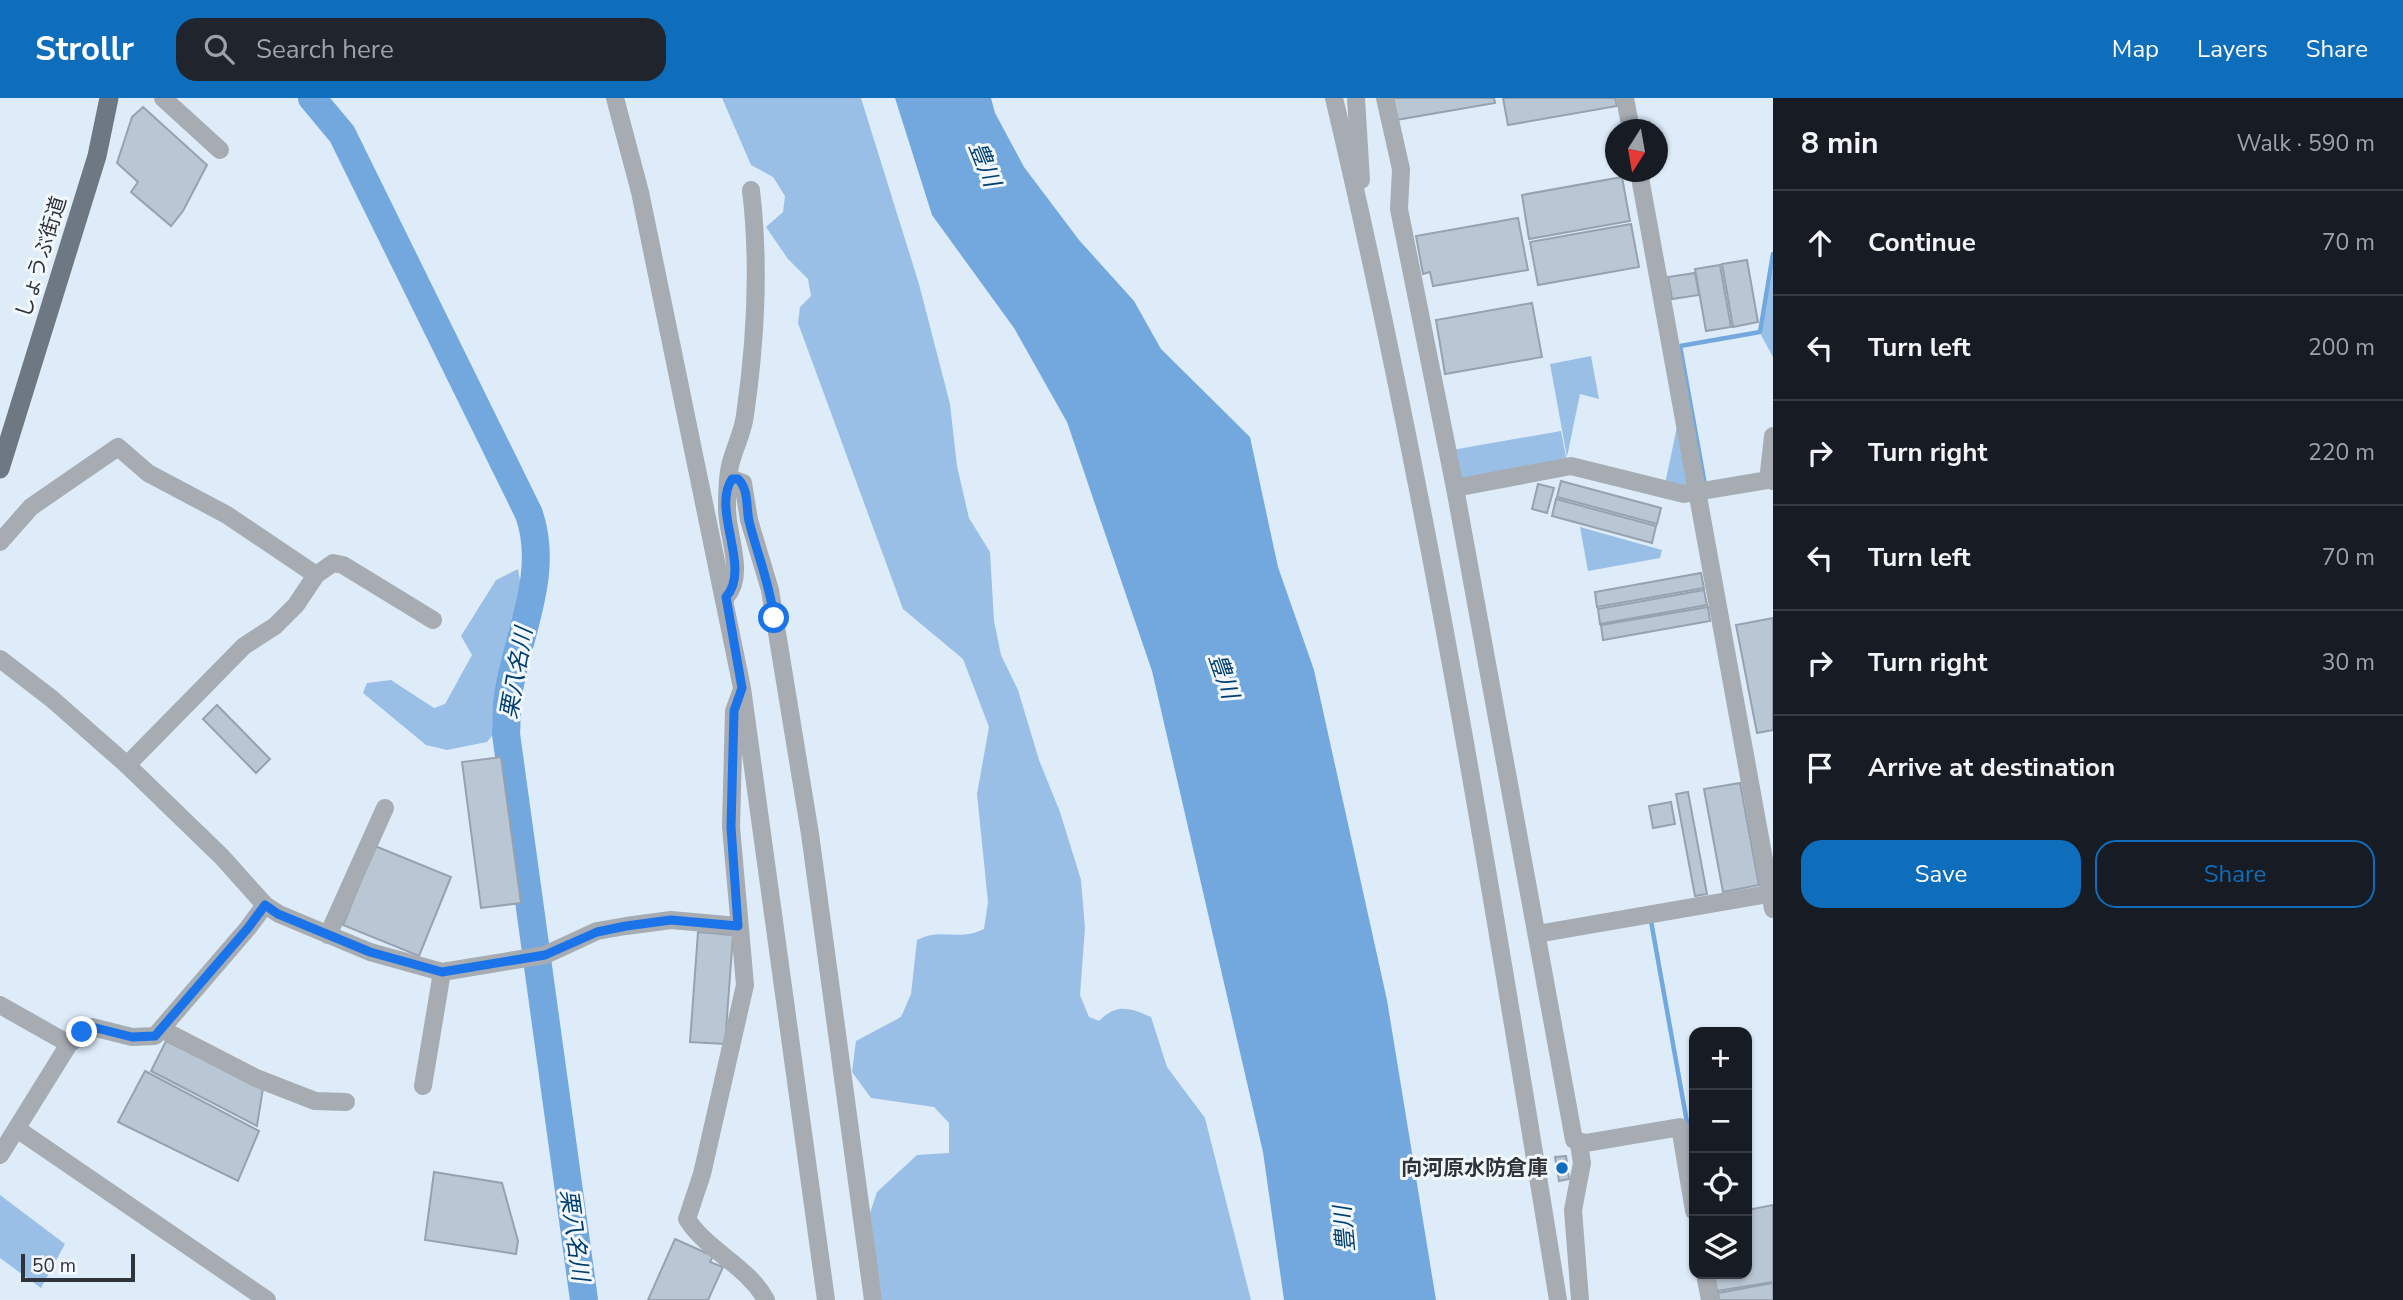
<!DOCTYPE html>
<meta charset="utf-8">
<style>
:root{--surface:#171b24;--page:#20242c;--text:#f1f3f6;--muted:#9ea1a6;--line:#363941;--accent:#0e6ebb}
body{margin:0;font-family:"Nunito Sans","Noto Sans JP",sans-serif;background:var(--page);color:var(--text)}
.controls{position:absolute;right:21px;bottom:21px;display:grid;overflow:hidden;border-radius:14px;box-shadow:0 2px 5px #0004}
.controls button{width:63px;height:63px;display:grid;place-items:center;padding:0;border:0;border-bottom:2px solid var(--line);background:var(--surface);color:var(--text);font:35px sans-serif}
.compass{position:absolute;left:1605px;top:21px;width:63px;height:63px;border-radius:50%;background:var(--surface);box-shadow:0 2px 5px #0004;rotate:191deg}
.scale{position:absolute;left:21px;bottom:18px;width:114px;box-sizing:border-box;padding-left:7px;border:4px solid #2f343a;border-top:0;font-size:19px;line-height:24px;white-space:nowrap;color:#2f343a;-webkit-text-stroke:5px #f2f8fd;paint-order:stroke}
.stop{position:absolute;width:21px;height:21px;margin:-16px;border:5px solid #1a73e8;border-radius:50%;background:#fff}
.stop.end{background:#1a73e8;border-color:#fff;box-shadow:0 2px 7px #0008}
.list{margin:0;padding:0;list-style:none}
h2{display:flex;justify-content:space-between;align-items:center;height:91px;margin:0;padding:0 28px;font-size:30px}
h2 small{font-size:23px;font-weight:400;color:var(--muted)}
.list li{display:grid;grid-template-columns:46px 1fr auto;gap:21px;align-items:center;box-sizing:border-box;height:105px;padding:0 28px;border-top:2px solid var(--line)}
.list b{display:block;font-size:26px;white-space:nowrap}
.list em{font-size:23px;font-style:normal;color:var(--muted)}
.actions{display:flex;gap:14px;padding:21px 28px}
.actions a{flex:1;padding:16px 0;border:2px solid var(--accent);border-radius:21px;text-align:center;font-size:24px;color:var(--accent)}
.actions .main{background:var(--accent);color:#fff}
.icon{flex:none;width:38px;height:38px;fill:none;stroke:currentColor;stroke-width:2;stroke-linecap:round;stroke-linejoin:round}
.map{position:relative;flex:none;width:1773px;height:1202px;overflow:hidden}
header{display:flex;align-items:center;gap:42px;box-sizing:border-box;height:98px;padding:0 35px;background:var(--accent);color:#fff}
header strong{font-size:33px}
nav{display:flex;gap:38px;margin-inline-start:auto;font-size:24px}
.search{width:490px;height:63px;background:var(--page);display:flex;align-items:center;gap:18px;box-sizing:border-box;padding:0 24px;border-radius:21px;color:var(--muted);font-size:26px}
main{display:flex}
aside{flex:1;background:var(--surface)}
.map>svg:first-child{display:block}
</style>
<header>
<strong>Strollr</strong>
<div class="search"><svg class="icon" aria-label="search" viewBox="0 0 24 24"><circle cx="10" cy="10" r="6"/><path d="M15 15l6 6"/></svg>Search here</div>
<nav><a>Map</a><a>Layers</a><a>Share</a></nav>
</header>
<main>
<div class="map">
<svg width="1773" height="1202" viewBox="0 0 1773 1202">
<rect width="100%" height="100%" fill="#deecfa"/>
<g fill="#9abfe6">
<path d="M722,0h139l58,186 31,120 7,62 12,52 21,34 4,69 7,34 17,35 21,70 21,52 21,68 4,48 -5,67 9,22 10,4c18,-18 31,-13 52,-4l16,50 38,51 46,182h-369l-13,-84 8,-24 40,-37 32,-2v-30l-15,-16 -63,-9 -19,-26 4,-31 45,-24 10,-23 6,-54c27,-13 39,2 67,-11l4,-27 -11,-108 12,-67 -26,-68 -60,-50 -105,-286 2,-16 11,-11 -3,-17 -20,-20 -22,-32 17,-15 2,-16 -12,-19 -22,-12z"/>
<polygon points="1773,171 1773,259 1761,237"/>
<polygon points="1591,258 1599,301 1580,296 1567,359 1550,266"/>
<polygon points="1678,324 1691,391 1665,386"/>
<polygon points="1561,333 1567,364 1459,383 1452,352"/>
<polygon points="1580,429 1662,452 1660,460 1588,473"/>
<polygon points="518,471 522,494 497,603 496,633 487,644 447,652 426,647 363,595 367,585 391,582 434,610 445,606 472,557 461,538 496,482"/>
<polygon points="0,1097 65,1146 41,1190 0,1160"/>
</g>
<polygon fill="#73a8df" points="895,0 991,0 995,15 1024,69 1079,142 1134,203 1161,251 1250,339 1278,469 1314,572 1387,902 1436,1202 1284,1202 1263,1054 1152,573 1067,324 1014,230 932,117"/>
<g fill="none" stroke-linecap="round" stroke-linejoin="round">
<g stroke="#73a8df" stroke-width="4.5">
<polyline points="1705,387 1680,248 1760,234 1773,156"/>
<polyline points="1651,823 1688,1030"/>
</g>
<path stroke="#73a8df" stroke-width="28" d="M312,0l30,36 187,380c21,61 -12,121 -21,182 -2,12 -1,26 -2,38l78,566"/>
</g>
<g fill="#b9c6d4" stroke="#96a2af" stroke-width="2">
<polygon points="1392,0 1494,0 1495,5 1396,22"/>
<polygon points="1503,0 1615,0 1617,8 1508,27"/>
<polygon points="143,9 207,67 183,113 171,128 131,94 138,84 117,65 132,19"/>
<polygon points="1622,79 1630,123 1529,141 1522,97"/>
<polygon points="1518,120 1528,172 1433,188 1430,174 1423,176 1416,138"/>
<polygon points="1631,126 1639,169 1538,187 1530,144"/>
<polygon points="1747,162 1758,224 1733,229 1722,166"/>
<polygon points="1720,167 1731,229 1706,233 1695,171"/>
<polygon points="1695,175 1699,197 1672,201 1668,179"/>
<polygon points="1532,205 1542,259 1445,276 1436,222"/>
<polygon points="1561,383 1661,410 1657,426 1557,399"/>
<polygon points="1538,386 1554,390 1547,415 1532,411"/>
<polygon points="1556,401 1656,428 1652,445 1552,418"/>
<polygon points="1701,475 1704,490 1597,509 1595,494"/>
<polygon points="1704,492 1707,507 1600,526 1598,511"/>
<polygon points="1708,509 1710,523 1603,542 1601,527"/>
<polygon points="1773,520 1773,632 1757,635 1736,527"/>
<polygon points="217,607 270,661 256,675 203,621"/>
<polygon points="501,659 521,805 481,810 462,664"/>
<polygon points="1740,685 1759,787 1723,794 1704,691"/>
<polygon points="1688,694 1707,796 1695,798 1676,696"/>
<polygon points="1671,704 1675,726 1653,730 1649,708"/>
<polygon points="375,748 451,779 419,858 343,827"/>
<polygon points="698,834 733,837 725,946 690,944"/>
<polygon points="166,943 263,990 257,1028 151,973"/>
<polygon points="145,973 259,1033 238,1083 118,1024"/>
<polygon points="1566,1058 1569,1081 1559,1083 1555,1059"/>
<polygon points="434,1074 502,1085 518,1143 516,1156 425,1142"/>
<polygon points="1773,1107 1773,1184 1717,1193 1714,1176 1747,1176 1747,1112"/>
<polygon points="675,1141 713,1158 710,1164 723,1169 708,1202 648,1202"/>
<polygon points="1773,1185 1773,1202 1719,1202 1718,1195"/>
</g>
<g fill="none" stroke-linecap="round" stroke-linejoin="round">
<g stroke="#a6acb2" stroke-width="18">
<polyline points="163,0 220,52"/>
<polyline points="615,0 640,94 742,590 826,1202"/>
<path d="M1334,0c94,397 159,800 224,1202"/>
<polyline points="1356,0 1361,82"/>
<polyline points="1385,0 1401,71 1399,111 1455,390 1574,1042 1585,1045 1680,1029 1694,1113"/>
<polyline points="1625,0 1631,32"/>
<polyline points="1639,74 1773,811"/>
<polyline points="1773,338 1769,374 1773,383"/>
<polyline points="729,385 732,381 743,385 749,422 770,492 810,736 873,1202"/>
<polyline points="1455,390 1571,368 1684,396 1773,381"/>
<polyline points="0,444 31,409 118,349 148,375 227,417 316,477"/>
<path d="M726,499c20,-22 1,-62 1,-88 0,-14 0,-30 3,-43 4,-18 13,-33 15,-51 11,-76 15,-149 6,-225"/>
<polyline points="0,561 52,601 127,667 222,759 265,807 279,816 370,854 442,874 545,857 597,833 626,828 671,822 738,828"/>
<path d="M741,594l-7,19 -3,116 14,158 -43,189 -15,45c20,32 61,47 79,81"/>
<polyline points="127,667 244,548 275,528 296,507 316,477 333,465 343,467 433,522"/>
<polyline points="1537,836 1773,795"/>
<polyline points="328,837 385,710"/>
<polyline points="0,907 69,946"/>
<polyline points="163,932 256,980 315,1003 346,1004"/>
<polyline points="423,988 442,874"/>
<polyline points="17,1031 267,1202"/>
<polyline points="1579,1046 1582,1065 1573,1112 1580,1202"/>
<polyline points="0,1057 69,946 92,929 132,939 155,938 248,830 265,807"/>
<polyline points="1705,1176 1710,1202"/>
</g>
<polyline stroke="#6e7882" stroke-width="19" points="0,371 97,58 109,0"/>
</g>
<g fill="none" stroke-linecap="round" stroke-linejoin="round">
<path stroke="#1a73e8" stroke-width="9" d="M82,934l10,-5 40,10 23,-1 93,-108 17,-23 13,9 92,38 72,20 103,-17 52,-23 29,-6 45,-6 67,6 -7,-99 3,-116 8,-23 -16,-91c26,-29 -15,-87 6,-118h6c11,10 8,29 11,42 8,33 21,63 25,97"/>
</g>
<circle fill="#0e6ebb" stroke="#f2f8fd" stroke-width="2.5" cx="1562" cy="1070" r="7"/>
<g text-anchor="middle" stroke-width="6" stroke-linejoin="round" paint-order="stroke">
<g font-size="21" fill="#2f343a" stroke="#f2f8fd">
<text transform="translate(41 159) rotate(-73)" y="7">しょうぶ街道</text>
</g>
<g font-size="21" font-weight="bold" fill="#2f343a" stroke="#f2f8fd" text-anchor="end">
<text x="1548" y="1077">向河原水防倉庫</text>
</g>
<g font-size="23" font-style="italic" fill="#003f71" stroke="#f2f8fd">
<text transform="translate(985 66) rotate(68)" y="8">豊川</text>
<text transform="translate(516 575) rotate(-80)" y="8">栗八名川</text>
<text transform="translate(1224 578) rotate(71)" y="8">豊川</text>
<text transform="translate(1344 1131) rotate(-95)" y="8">豊川</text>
<text transform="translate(575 1137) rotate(82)" y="8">栗八名川</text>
</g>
</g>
</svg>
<div class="controls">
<button>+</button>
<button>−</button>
<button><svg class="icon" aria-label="locate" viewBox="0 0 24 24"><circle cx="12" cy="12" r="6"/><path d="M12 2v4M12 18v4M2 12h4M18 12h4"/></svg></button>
<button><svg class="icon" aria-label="layers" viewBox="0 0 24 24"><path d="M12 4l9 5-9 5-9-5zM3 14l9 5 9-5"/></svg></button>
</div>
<svg class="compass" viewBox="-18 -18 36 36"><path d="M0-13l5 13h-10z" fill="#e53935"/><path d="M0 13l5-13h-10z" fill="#9ea1a6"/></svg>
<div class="scale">50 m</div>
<div class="stop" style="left:774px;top:520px"></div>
<div class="stop end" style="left:82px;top:934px"></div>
</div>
<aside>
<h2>8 min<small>Walk · 590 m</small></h2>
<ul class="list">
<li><svg class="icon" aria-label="ahead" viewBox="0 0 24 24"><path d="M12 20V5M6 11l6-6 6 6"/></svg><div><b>Continue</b></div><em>70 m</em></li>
<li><svg class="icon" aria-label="left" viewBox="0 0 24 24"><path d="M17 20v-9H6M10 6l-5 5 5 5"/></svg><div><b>Turn left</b></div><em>200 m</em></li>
<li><svg class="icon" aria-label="right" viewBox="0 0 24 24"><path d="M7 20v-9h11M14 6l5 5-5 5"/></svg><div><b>Turn right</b></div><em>220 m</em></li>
<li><svg class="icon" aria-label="left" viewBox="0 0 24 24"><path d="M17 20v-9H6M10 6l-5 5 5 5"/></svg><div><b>Turn left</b></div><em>70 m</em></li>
<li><svg class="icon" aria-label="right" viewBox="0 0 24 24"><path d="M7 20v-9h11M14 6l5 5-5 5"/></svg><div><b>Turn right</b></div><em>30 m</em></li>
<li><svg class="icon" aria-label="arrive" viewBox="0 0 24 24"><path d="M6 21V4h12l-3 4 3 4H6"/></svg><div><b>Arrive at destination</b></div></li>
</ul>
<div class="actions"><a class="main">Save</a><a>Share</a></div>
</aside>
</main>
